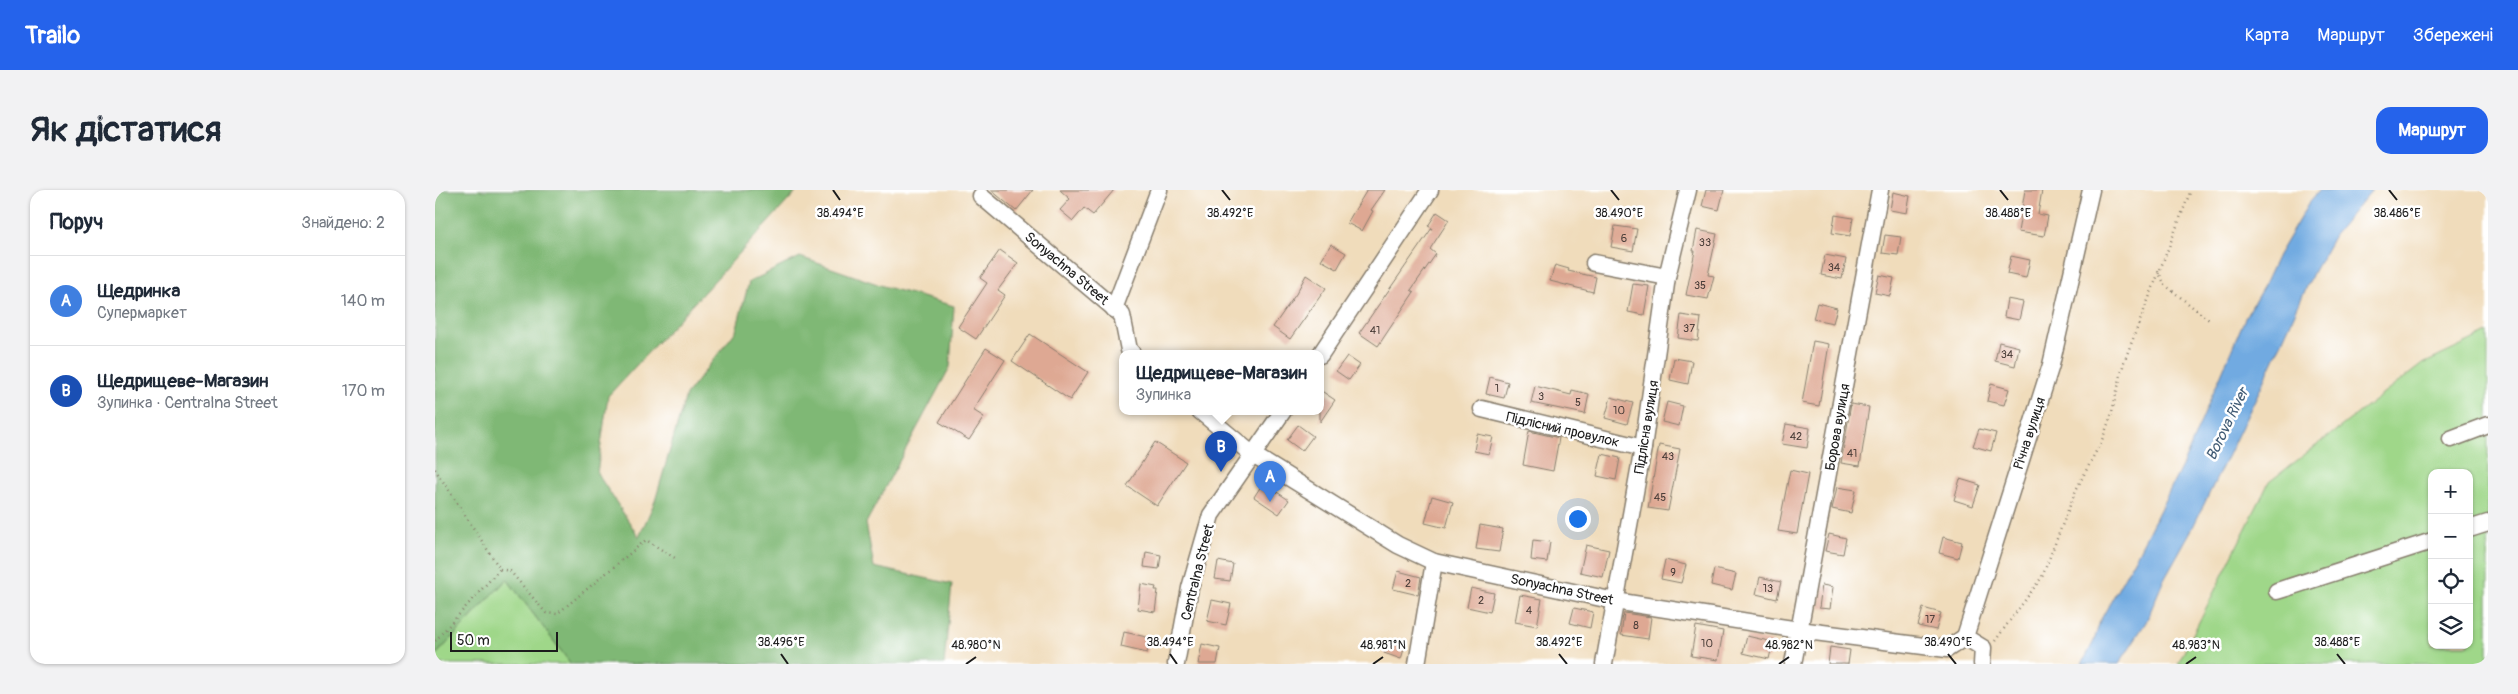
<!DOCTYPE html>
<html lang="uk">
<meta charset="utf-8">
<style>
:root{--surface:#fff;--page:#f2f2f3;--text:#1f2937;--muted:#747a83;--line:#e0e1e3;--accent:#2563eb}
body{margin:0;font-family:Pangolin,sans-serif;background:var(--page);color:var(--text)}
.controls{position:absolute;right:15px;bottom:15px;display:grid;overflow:hidden;border-radius:10px;box-shadow:0 1px 4px #0004}
.controls button{width:45px;height:45px;display:grid;place-items:center;padding:0;border:0;border-bottom:1px solid var(--line);background:var(--surface);color:var(--text);font:25px sans-serif}
.scale{position:absolute;left:15px;bottom:12px;width:108px;box-sizing:border-box;padding-left:5px;border:2px solid #1c1c1c;border-top:0;font-size:14px;line-height:18px;white-space:nowrap;color:#1c1c1c;-webkit-text-stroke:4px #fff;paint-order:stroke}
.you{position:absolute;left:1142px;top:328px;width:18px;height:18px;margin:-12px;border:4px solid #fff;border-radius:50%;background:#1a73e8;box-shadow:0 0 0 8px #1a73e833}
.badge{display:grid;place-items:center;width:32px;height:32px;border-radius:50%;background:var(--accent);color:#fff;font-size:16px;font-weight:700}
.pin{position:absolute;translate:-50% -41px;filter:drop-shadow(0 1px 2px #0008)}
.pin::after{content:'';position:absolute;top:26px;width:18px;height:15px;background:inherit;clip-path:polygon(0 0,100% 0,50% 100%)}
.popup{position:absolute;left:684px;top:160px;width:205px;height:65px;box-sizing:border-box;display:grid;place-content:center;border-radius:10px;background:var(--surface);filter:drop-shadow(0 1px 4px #0005);font-size:16px;white-space:nowrap;color:var(--muted)}
.popup b{font-size:19px;color:var(--text)}
.popup::after{content:'';position:absolute;left:50%;top:100%;margin-left:-10px;border:10px solid transparent;border-top-color:var(--surface)}
.list{margin:0;padding:0;list-style:none}
h2{display:flex;justify-content:space-between;align-items:center;height:65px;margin:0;padding:0 20px;font-size:21px}
h2 small{font-size:16px;font-weight:400;color:var(--muted)}
.list li{display:grid;grid-template-columns:32px 1fr auto;gap:15px;align-items:center;box-sizing:border-box;height:90px;padding:0 20px;border-top:1px solid var(--line)}
.list b{display:block;font-size:19px;white-space:nowrap}
.list p{margin:0;font-size:16px;white-space:nowrap;color:var(--muted)}
.list em{font-size:16px;font-style:normal;color:var(--muted)}
.icon{flex:none;width:28px;height:28px;fill:none;stroke:currentColor;stroke-width:2;stroke-linecap:round;stroke-linejoin:round}
.map{position:relative;flex:none;width:2053px;height:474px;overflow:hidden;border-radius:15px}
header{display:flex;align-items:center;gap:30px;box-sizing:border-box;height:70px;padding:0 25px;background:var(--accent);color:#fff}
header strong{font-size:24px}
nav{display:flex;gap:28px;margin-inline-start:auto;font-size:18px}
.intro{display:flex;align-items:center;justify-content:space-between;box-sizing:border-box;height:120px;padding:0 30px}
h1{margin:0;font-size:35px}
.button{padding:12px 22px;border-radius:15px;background:var(--accent);color:#fff;font-size:18px;font-weight:700}
main{display:flex;gap:30px;padding:0 30px}
aside{flex:1;background:var(--surface);border-radius:15px;box-shadow:0 1px 4px #0004}
.map>svg:first-child{display:block}
</style>
<header>
<strong>Trailo</strong>
<nav><a>Карта</a><a>Маршрут</a><a>Збережені</a></nav>
</header>
<div class="intro"><h1>Як дістатися</h1><a class="button">Маршрут</a></div>
<main>
<aside>
<h2>Поруч<small>Знайдено: 2</small></h2>
<ul class="list">
<li><span class="badge" style="background:#3f7fe0">A</span><div><b>Щедринка</b><p>Супермаркет</p></div><em>140 m</em></li>
<li><span class="badge" style="background:#1a4fb4">B</span><div><b>Щедрищеве-Магазин</b><p>Зупинка · Centralna Street</p></div><em>170 m</em></li>
</ul>
</aside>
<div class="map">
<svg width="2053" height="474" viewBox="0 0 2053 474">
<rect width="100%" height="100%" fill="#fff"/>
<filter id="ink" filterUnits="userSpaceOnUse"><feTurbulence type="fractalNoise" baseFrequency=".02" numOctaves="2"/><feDisplacementMap in="SourceGraphic" scale="10" xChannelSelector="R" yChannelSelector="G"/><feConvolveMatrix kernelMatrix="1 2 1 2 8 2 1 2 1" color-interpolation-filters="sRGB"/></filter>
<filter id="wash" filterUnits="userSpaceOnUse"><feTurbulence type="fractalNoise" baseFrequency=".0096" numOctaves="4" result="noise"/><feDisplacementMap in="SourceGraphic" scale="20" xChannelSelector="R" yChannelSelector="G"/><feGaussianBlur stdDeviation="1.12" result="paint"/><feColorMatrix in="noise" values="0 0 0 0 0 0 0 0 0 0 0 0 0 0 0 0 0 1.4 0 .05"/><feComposite in="paint" operator="in"/></filter>
<g filter="url(#wash)">
<rect width="100%" height="100%" fill="#f0dcbb"/>
<g fill="#9fd789" stroke="#5e7a52" fill-rule="evenodd">
<path d="M2053,143v331h-310l91,-182 152,-117zM1997,283h37v172h-37z"/>
<polygon points="72,389 136,474 0,474 0,466"/>
</g>
<polygon fill="#7fb875" stroke="#4e6a48" points="0,0 363,0 173,206 162,283 204,347 220,311 251,205 301,141 314,92 365,67 451,97 519,116 515,177 431,333 439,377 517,394 509,474 136,474 72,389 0,466"/>
<polygon fill="#71aae1" stroke="#46637e" points="1885,0 1937,0 1899,45 1878,83 1830,189 1757,339 1729,389 1711,432 1684,474 1647,474 1659,451 1665,431 1704,361 1749,272 1810,128 1828,97 1843,65 1875,11"/>
<g id="blocks">
<g fill="#dea893">
<polygon points="556,0 598,0 581,21"/>
<polygon points="625,0 679,0 658,25 649,18 638,31 625,20 635,9"/>
<polygon points="932,0 950,0 936,20 938,21 927,41 912,33"/>
<polygon points="1271,0 1289,0 1284,20 1267,16"/>
<polygon points="1590,0 1607,0 1603,24 1613,26 1609,46 1583,42"/>
<polygon points="1458,2 1475,6 1472,23 1455,20"/>
<polygon points="1002,22 1014,30 995,59 1001,64 976,100 979,102 943,156 924,143 997,38 993,36"/>
<polygon points="1400,25 1418,28 1415,46 1397,43"/>
<polygon points="1180,36 1202,39 1198,61 1176,57"/>
<polygon points="1262,40 1282,44 1273,85 1279,86 1273,109 1251,105 1260,61 1258,61"/>
<polygon points="1450,45 1466,47 1463,65 1447,63"/>
<polygon points="896,54 911,63 902,79 886,70"/>
<polygon points="565,60 583,73 563,100 570,105 541,149 523,137 552,93 545,88"/>
<polygon points="1390,65 1411,69 1407,89 1386,85"/>
<polygon points="1576,66 1595,70 1591,88 1572,84"/>
<polygon points="1120,75 1134,79 1133,81 1161,87 1158,102 1115,91"/>
<polygon points="871,85 891,98 855,149 838,137 861,104"/>
<polygon points="1444,85 1459,88 1455,106 1440,103"/>
<polygon points="1198,94 1214,96 1209,125 1193,122"/>
<polygon points="1572,109 1588,112 1584,130 1569,127"/>
<polygon points="1382,113 1402,118 1398,133 1378,129"/>
<polygon points="1246,125 1266,128 1263,151 1243,148"/>
<polygon points="595,144 653,182 635,210 577,171"/>
<polygon points="1378,151 1394,154 1384,216 1367,213"/>
<polygon points="1564,152 1584,157 1580,176 1560,171"/>
<polygon points="551,158 570,170 538,220 549,227 534,250 504,232"/>
<polygon points="912,166 925,175 914,190 901,181"/>
<polygon points="1239,168 1257,171 1253,194 1235,190"/>
<polygon points="1055,187 1073,192 1069,208 1051,204"/>
<polygon points="1556,194 1574,199 1569,215 1552,211"/>
<polygon points="1100,196 1136,205 1137,200 1154,204 1150,224 1096,213"/>
<polygon points="885,200 900,210 885,232"/>
<polygon points="1176,207 1198,213 1192,234 1170,228"/>
<polygon points="1232,212 1248,216 1244,236 1227,232"/>
<polygon points="1416,214 1434,217 1425,276 1406,273"/>
<polygon points="1351,234 1375,238 1372,258 1347,254"/>
<polygon points="863,235 878,246 867,261 852,250"/>
<polygon points="1544,239 1561,243 1556,261 1538,256"/>
<polygon points="1094,241 1124,248 1118,281 1088,275"/>
<polygon points="1042,244 1058,247 1054,264 1039,261"/>
<polygon points="720,252 751,272 722,316 692,296"/>
<polygon points="1224,255 1245,259 1233,321 1213,318"/>
<polygon points="1167,264 1185,268 1181,290 1162,286"/>
<polygon points="1355,280 1373,284 1362,344 1343,341"/>
<polygon points="1525,289 1545,295 1538,316 1519,310"/>
<polygon points="828,293 854,310 844,324 819,307"/>
<polygon points="1402,297 1421,300 1416,323 1397,319"/>
<polygon points="997,306 1018,312 1011,338 990,333"/>
<polygon points="1045,335 1068,339 1064,362 1041,359"/>
<polygon points="1394,344 1411,348 1408,364 1390,361"/>
<polygon points="1508,347 1527,352 1523,368 1504,363"/>
<polygon points="1098,350 1115,352 1112,372 1096,370"/>
<polygon points="1151,355 1174,360 1168,387 1145,382"/>
<polygon points="711,362 726,365 724,379 709,377"/>
<polygon points="1230,370 1251,375 1246,393 1226,389"/>
<polygon points="783,371 798,374 795,391 780,389"/>
<polygon points="1279,379 1301,384 1297,400 1276,395"/>
<polygon points="963,381 986,387 983,405 958,399"/>
<polygon points="1325,387 1346,392 1342,409 1321,404"/>
<polygon points="706,394 721,397 720,400 723,400 720,422 703,419"/>
<polygon points="1387,395 1398,397 1395,419 1384,418"/>
<polygon points="1036,398 1059,403 1055,422 1032,417"/>
<polygon points="1085,405 1107,409 1102,436 1080,432"/>
<polygon points="777,410 796,414 791,435 772,431"/>
<polygon points="1139,418 1158,422 1155,438 1135,433"/>
<polygon points="1488,418 1506,423 1501,440 1483,436"/>
<polygon points="1189,423 1216,427 1213,449 1186,445"/>
<polygon points="1261,436 1288,441 1283,470 1256,466"/>
<polygon points="689,442 716,448 712,463 686,457"/>
<polygon points="1312,446 1338,452 1334,469 1308,463"/>
<polygon points="953,451 970,456 966,469 949,463"/>
<polygon points="767,454 785,458 782,474 763,474"/>
<polygon points="1395,457 1415,460 1413,474 1393,474"/>
</g>
</g>
</g>
<g filter="url(#ink)">
<use href="#blocks" fill-opacity="0" stroke="#867c6c" stroke-width="1"/>
<g fill="none" stroke-linecap="round" stroke-linejoin="round">
<defs>
<g id="minor">
<polyline points="546,6 687,125 694,160 697,163"/>
<polyline points="1159,73 1232,87"/>
<polyline points="679,119 724,0"/>
<polyline points="885,165 995,0"/>
<polyline points="1047,219 1208,258"/>
<polyline points="765,221 818,265 963,355 999,372 1180,411 1364,440 1512,459 1530,447"/>
<polyline points="2016,249 2053,235"/>
<polyline points="2034,339 2053,333"/>
<polyline points="1842,401 1997,351"/>
<polyline points="741,474 755,398 776,325 848,221"/>
<polyline points="982,474 999,372"/>
<polyline points="1169,474 1208,258 1232,87 1253,0"/>
<polyline points="1358,474 1445,0"/>
<polyline points="1547,474 1548,458 1530,447 1616,175 1656,0"/>
</g>
</defs>
<use href="#minor" stroke="#867c6c" stroke-width="19"/>
<g stroke="#867c6c" stroke-width="2.5" stroke-dasharray="1 4" stroke-linecap="butt">
<polyline points="1723,81 1730,95 1774,130"/>
<polyline points="0,279 65,379 0,451"/>
<polyline points="65,379 75,381 111,423 122,424 211,350 240,368"/>
<polyline points="1560,451 1607,387 1641,300 1667,250 1676,226 1689,172 1756,0"/>
</g>
<use href="#minor" stroke="#fff" stroke-width="16"/>
</g>
</g>
<path fill="none" stroke="#1c1c1c" stroke-width="2" d="M398,0l7,10M787,0l8,10M1176,0l8,10M1565,0l8,10M1954,0l8,10M346,464l7,10M735,464l7,10M1124,464l8,10M1513,464l8,10M1902,464l8,10M531,474l10,-7M938,474l10,-7M1344,474l10,-7M1751,474l10,-7"/>
<g text-anchor="middle" stroke-width="5" stroke-linejoin="round" paint-order="stroke">
<g font-size="11" fill="#4c3f3a">
<text x="1189" y="52">6</text>
<text x="1270" y="56">33</text>
<text x="1399" y="81">34</text>
<text x="1265" y="99">35</text>
<text x="1254" y="142">37</text>
<text x="940" y="144">41</text>
<text x="1572" y="168">34</text>
<text x="1062" y="202">1</text>
<text x="1106" y="210">3</text>
<text x="1143" y="216">5</text>
<text x="1184" y="224">10</text>
<text x="1361" y="250">42</text>
<text x="1417" y="267">41</text>
<text x="1233" y="270">43</text>
<text x="1225" y="311">45</text>
<text x="1238" y="386">9</text>
<text x="973" y="397">2</text>
<text x="1333" y="402">13</text>
<text x="1046" y="414">2</text>
<text x="1094" y="424">4</text>
<text x="1495" y="433">17</text>
<text x="1201" y="439">8</text>
<text x="1272" y="457">10</text>
</g>
<g font-size="14" fill="#1c1c1c" stroke="#fff">
<text transform="translate(632 78) rotate(40)" y="5">Sonyachna Street</text>
<text transform="translate(1211 237) rotate(-81)" y="5">Підлісна вулиця</text>
<text transform="translate(1402 237) rotate(-80)" y="5">Борова вулиця</text>
<text transform="translate(1128 239) rotate(13)" y="5">Підлісний провулок</text>
<text transform="translate(1594 243) rotate(-72)" y="5">Річна вулиця</text>
<text transform="translate(762 382) rotate(-76)" y="5">Centralna Street</text>
<text transform="translate(1127 399) rotate(12)" y="5">Sonyachna Street</text>
</g>
<g font-size="15" font-style="italic" fill="#425c75" stroke="#fff">
<text transform="translate(1792 234) rotate(-64)" y="5">Borova River</text>
</g>
</g>
<g font-size="12" text-anchor="middle" fill="#1c1c1c" stroke="#fff" stroke-width="5" stroke-linejoin="round" paint-order="stroke">
<text x="405" y="27">38.494°E</text>
<text x="795" y="27">38.492°E</text>
<text x="1184" y="27">38.490°E</text>
<text x="1573" y="27">38.488°E</text>
<text x="1962" y="27">38.486°E</text>
<text x="346" y="456">38.496°E</text>
<text x="735" y="456">38.494°E</text>
<text x="1124" y="456">38.492°E</text>
<text x="1513" y="456">38.490°E</text>
<text x="1902" y="456">38.488°E</text>
<text x="541" y="459">48.980°N</text>
<text x="948" y="459">48.981°N</text>
<text x="1354" y="459">48.982°N</text>
<text x="1761" y="459">48.983°N</text>
</g>
</svg>
<div class="controls">
<button>+</button>
<button>−</button>
<button><svg class="icon" aria-label="locate" viewBox="0 0 24 24"><circle cx="12" cy="12" r="6"/><path d="M12 2v4M12 18v4M2 12h4M18 12h4"/></svg></button>
<button><svg class="icon" aria-label="layers" viewBox="0 0 24 24"><path d="M12 4l9 5-9 5-9-5zM3 14l9 5 9-5"/></svg></button>
</div>
<div class="scale">50 m</div>
<div class="you"></div>
<div class="pin badge" style="left:835px;top:312px;background:#3f7fe0">A</div>
<div class="pin badge" style="left:786px;top:282px;background:#1a4fb4">B</div>
<div class="popup"><b>Щедрищеве-Магазин</b>Зупинка</div>
</div>
</main>
